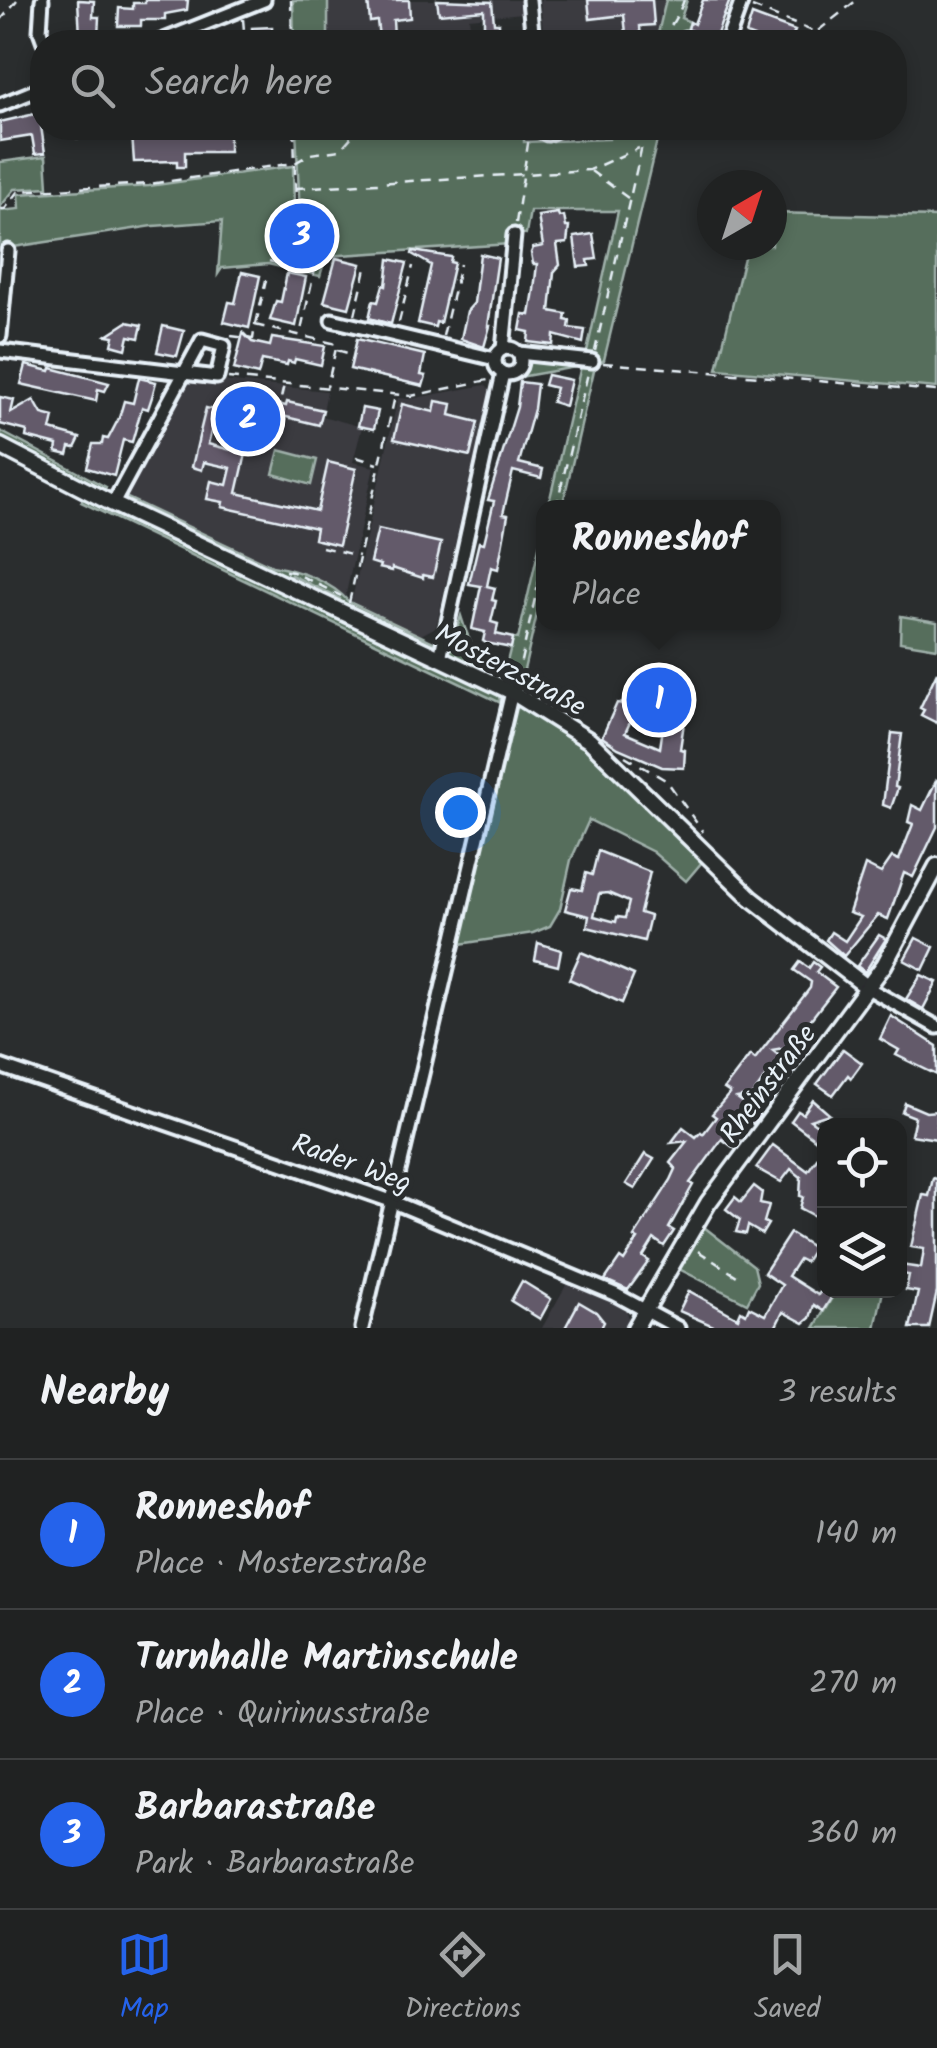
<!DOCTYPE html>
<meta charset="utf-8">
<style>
:root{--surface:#202222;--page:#282a2a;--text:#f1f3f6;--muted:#a2a4a5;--line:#3d3f40;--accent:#2563eb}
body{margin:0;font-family:Kalam,sans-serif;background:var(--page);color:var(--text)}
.controls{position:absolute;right:30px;bottom:30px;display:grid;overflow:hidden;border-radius:20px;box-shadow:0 5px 15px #0003}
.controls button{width:90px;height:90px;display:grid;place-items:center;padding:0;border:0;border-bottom:2px solid var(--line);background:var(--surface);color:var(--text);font:50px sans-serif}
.compass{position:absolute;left:697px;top:170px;width:90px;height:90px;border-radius:50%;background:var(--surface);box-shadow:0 5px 15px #0003;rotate:39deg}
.you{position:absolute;left:460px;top:812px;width:35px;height:35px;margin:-25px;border:8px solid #fff;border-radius:50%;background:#1a73e8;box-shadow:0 0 0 15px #1a73e833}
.badge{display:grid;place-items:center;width:65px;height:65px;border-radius:50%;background:var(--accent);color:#fff;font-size:32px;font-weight:700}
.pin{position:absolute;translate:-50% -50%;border:5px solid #fff;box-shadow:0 2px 10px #0006}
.popup{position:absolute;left:536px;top:500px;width:245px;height:130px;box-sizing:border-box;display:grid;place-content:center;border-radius:20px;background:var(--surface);filter:drop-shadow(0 2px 8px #0005);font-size:32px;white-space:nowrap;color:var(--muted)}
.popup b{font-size:38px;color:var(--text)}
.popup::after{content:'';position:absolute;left:50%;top:100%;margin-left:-20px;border:20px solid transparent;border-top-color:var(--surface)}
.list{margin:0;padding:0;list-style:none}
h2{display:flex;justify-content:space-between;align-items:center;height:130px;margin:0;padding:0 40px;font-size:42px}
h2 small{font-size:32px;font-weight:400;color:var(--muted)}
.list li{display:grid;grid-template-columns:65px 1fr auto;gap:30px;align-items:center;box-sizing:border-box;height:150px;padding:0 40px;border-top:2px solid var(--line)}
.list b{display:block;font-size:38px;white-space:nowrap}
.list p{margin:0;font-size:32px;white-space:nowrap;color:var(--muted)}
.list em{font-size:32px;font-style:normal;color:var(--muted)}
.icon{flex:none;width:55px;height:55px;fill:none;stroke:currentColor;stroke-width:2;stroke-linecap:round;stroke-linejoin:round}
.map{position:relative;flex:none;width:937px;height:1328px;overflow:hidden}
.search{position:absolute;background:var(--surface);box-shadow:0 5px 15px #0003;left:30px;right:30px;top:30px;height:110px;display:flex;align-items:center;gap:25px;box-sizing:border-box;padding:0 35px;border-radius:40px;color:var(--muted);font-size:38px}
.sheet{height:580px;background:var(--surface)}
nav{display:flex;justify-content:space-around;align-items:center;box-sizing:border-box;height:140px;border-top:2px solid var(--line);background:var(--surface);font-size:28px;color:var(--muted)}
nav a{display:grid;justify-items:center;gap:5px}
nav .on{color:var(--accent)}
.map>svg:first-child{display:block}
</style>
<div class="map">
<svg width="937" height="1328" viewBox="0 0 937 1328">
<rect width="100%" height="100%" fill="#2a2d2e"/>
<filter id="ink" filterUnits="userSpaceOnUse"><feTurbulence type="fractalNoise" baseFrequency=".01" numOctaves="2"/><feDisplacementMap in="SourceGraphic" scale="20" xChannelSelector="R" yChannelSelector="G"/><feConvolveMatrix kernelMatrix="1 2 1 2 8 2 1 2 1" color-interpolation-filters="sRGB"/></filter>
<g filter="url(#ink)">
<g fill="#3b3a40">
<polygon points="328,0 521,0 523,13 469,18 473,42 328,42"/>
<polygon points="540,0 666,0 656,42 544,42"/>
<polygon points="192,378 327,391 322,416 362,427 353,462 374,467 345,598 340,592 294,570 272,566 125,497 182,383"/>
<polygon points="485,385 490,390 436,627 419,636 351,604 398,398 410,399"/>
<polygon points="569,1280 614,1298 613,1302 627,1312 629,1318 624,1328 542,1328"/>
</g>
<g fill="#566e5c" stroke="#9fb0aa" stroke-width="2.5">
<polygon points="293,0 328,0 328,42 294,42"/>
<polygon points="666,0 687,0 681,18 690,22 682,42 656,42"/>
<polygon points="296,128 524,128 524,142 609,139 610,128 660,128 604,360 595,366 562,507 548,507 581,366 514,378 528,356 563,364 586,356 618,211 530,211 526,234 512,233 510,244 326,256 320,276 268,264 222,268 218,274 222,221 153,226 0,249 0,211 20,209 19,194 149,186 293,166 294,211 296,216 300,216"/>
<polygon points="46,156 48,187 15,189 0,207 0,162"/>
<polygon points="772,213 937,217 937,388 717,369 747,245 772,245"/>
<polygon points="0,431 106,487 103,494 0,439"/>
<polygon points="279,450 317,460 311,485 273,474"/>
<path d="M125,497l147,69c26,4 59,15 77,36l101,48 11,-34c8,27 17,45 43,58l9,-36 5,1 26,-113v58l-23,99 -15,-8 -1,7 -167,-76 2,-7 -49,-24 -4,7 -160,-77z"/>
<polygon points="84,498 497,691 501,703 81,502"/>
<polygon points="901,616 937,622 937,648 900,642"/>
<polygon points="517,702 573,737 596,755 702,862 686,881 653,852 589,820 571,860 560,909 550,926 533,933 460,944"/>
<polygon points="704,1227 754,1266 758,1283 747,1303 677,1268"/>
<polygon points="836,1291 883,1291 875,1328 814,1328"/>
</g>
<g fill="#635a6a" stroke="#e8f1f8" stroke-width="2.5" fill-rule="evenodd">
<polygon points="78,0 94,1 93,17 99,17 98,37 80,36"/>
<polygon points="145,0 188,0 187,10 165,14 165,20 141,20 141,26 118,26 119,8 133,9 133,3 145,3"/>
<polygon points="368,0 409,0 410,18 393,20 394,36 379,37 377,21 370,22"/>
<polygon points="437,0 492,2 494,23 499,23 499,31 509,31 509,42 491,42 484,29 484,10 439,14"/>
<polygon points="588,0 652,0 654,25 640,26 641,42 627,42 624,15 590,19"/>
<polygon points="703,0 730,0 714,42 688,29 690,22 694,24"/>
<polygon points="752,15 795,31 790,42 752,42 754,37 746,34"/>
<polygon points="272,27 272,39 252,40 252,28"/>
<polygon points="39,113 45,153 35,154 32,136 0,141 0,122"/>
<polygon points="78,128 99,128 98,138 77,138"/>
<polygon points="191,128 229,128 229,152 185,152 185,167 177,167 177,161 134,162 132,134 191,134"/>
<polygon points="558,213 559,217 564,216 566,227 569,227 567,243 557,244 560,265 554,272 550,311 566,314 565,320 570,321 569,328 585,330 583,343 554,335 553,345 528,342 529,332 520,330 523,314 530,315 534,290 537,264 533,264 531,253 533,248 543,246 538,216"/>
<polygon points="593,234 597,259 588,260 589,266 578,267 574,237"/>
<polygon points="413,251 451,257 450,262 454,263 440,323 436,322 435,327 418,323 431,265 412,254"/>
<polygon points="480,254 498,258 488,326 490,326 484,347 461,339 467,311 474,303"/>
<polygon points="336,258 361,264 349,308 324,302"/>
<polygon points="389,259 407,263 391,324 369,318 373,301 378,302 383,285 386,286"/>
<polygon points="242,272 260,276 249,328 224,322 229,302 235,303"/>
<polygon points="287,273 306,277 296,326 270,320 276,301 281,302"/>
<polygon points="127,322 142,325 139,338 129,336 126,349 112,345 114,336 107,335"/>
<polygon points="163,326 184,331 177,356 157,352"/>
<polygon points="243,333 252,342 270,346 272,338 325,346 321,365 295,359 294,363 288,361 287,365 262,360 258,375 234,369"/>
<polygon points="357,339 425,355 421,375 426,376 423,386 350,369"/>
<polygon points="26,365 50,371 51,368 109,383 105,391 98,389 96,401 21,384"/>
<polygon points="547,375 571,380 565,406 552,402 556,388 544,385"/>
<polygon points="139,378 156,382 152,397 148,409 142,407 132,442 123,440 114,476 87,468 93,444 102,444 103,438 108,439 119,418 124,401 133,403"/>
<polygon points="520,382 537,384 534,409 519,463 543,469 541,478 513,471 503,514 508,515 498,569 491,567 487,586 495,588 492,600 496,601 491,622 498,624 496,634 513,638 511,648 486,643 483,641 485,632 472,629 481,586 469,584 479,542 484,543 494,501 488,500 517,407"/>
<path d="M232,394l54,12 1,-4 36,8 -4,15 -49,-12 -6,26 -14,-3 -13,57 80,18 11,-49 28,7 -17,76 -25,-6 2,-11 -94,-21 1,-5 -16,-3 4,-18 16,4 4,-17 -27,-6 -2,8 -10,-3 9,-39 5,-20 21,5zM212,428l27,5 -4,18 -27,-7z"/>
<polygon points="0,397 14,400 11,413 34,400 42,414 54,417 51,430 80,438 75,448 70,447 68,455 56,452 57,445 26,437 27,431 0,424"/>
<polygon points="436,401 452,404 450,415 478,422 470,456 394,439 402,404 434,412"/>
<polygon points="362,408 378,411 374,429 358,426"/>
<polygon points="378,529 441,543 433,577 423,575 423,578 392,568 392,571 379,568 380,565 370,562"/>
<polygon points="937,672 937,723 921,715 924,710 920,708"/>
<path d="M650,688l23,5 -5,20 17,3 -5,33 5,1 -1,18 -22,-1 -44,-19 -16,-11 15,-34 29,4zM633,716l31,5 -4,27 -35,-15z"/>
<polygon points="892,733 902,734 895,787 898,788 891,808 883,805"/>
<polygon points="937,779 937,827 913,877 904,873 888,919 878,915 844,956 826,940 831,932 845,941 861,917 849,913 865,865 881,873 892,857 899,860 913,824 908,822 912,805 922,810"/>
<path d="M598,851l52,21 -10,41 10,3 -6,25 -57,-14 2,-11 -24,-6 6,-22 11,2 4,-17 6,2zM608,893l21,9 -4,16 -8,-1 -1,5 -22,-6 5,-22z"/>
<polygon points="879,935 886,939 865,972 857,966"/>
<polygon points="916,938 934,947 923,970 904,960"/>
<polygon points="538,943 561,950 558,966 535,960"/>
<polygon points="581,952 634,975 622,1003 569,979"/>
<polygon points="800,962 809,968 813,962 820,967 816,972 836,987 789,1047 772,1050 787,1062 781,1070 769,1072 753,1095 737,1098 760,1115 753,1124 747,1120 736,1136 740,1139 734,1148 722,1139 690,1183 693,1185 669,1228 674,1231 664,1246 654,1239 643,1257 649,1261 628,1290 605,1280 620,1258 624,1261 638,1239 634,1237 671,1180 676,1169 670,1163 687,1141 671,1143 683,1127 696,1137 701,1132 703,1134 716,1117 712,1114 730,1093 724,1089 750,1055 755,1059 810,988 811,982 794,970"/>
<polygon points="921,975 937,982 923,1009 906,999"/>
<polygon points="891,1016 937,1046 937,1075 896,1055 899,1050 880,1039"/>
<polygon points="843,1049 862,1063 851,1078 848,1075 833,1095 817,1084"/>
<polygon points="813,1100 829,1114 810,1120 824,1130 824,1146 791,1121 798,1111 803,1114"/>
<polygon points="905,1103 926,1112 937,1111 937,1139 911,1135 915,1117 902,1112"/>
<polygon points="773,1145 808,1171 824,1148 824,1221 800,1208 803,1197 800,1196 801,1177 791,1169 781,1182 756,1168"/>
<polygon points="645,1154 654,1159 635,1189 626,1184"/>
<polygon points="933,1178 937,1179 937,1292 929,1328 910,1328 918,1292 906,1290 909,1275 900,1274 900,1265 921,1268 924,1249 911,1247 923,1195 929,1196"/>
<polygon points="754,1186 762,1192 760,1203 769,1205 764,1222 768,1224 762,1234 748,1226 746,1234 736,1232 740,1220 726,1209 735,1197 741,1202"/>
<polygon points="790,1233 814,1248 805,1262 799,1259 788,1276 818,1295 821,1291 836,1290 823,1311 814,1305 810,1318 804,1323 783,1312 775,1328 718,1328 679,1311 689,1291 738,1318 741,1311 746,1314 749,1307 765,1315 782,1285 764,1273"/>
<polygon points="522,1281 551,1299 540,1319 511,1301"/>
<polygon points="579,1302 596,1312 604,1322 601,1328 565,1328"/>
</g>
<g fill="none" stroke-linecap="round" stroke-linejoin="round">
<defs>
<g id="minor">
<polyline points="42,0 40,31 44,42"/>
<polyline points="529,0 533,42"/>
<polyline points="685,38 697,42"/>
<polyline points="159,42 264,0"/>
<polyline points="727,42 742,0"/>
<polyline points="0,105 42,88"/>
<polyline points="536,128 547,134 560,128"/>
<polyline points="332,320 495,359"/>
<polyline points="0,336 8,251"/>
<circle cx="508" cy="361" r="13"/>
<polyline points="503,349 514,235"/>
<polyline points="0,351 217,377 224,346 202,340 113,504"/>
<polyline points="519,353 592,361"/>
<polyline points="440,658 503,373"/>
<polyline points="868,988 937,1027"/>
<polyline points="0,1066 391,1201 615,1294 678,1328"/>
<polyline points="362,1328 512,692"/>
</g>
<g id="tertiary">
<polyline points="0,446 113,504 512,692 590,741 751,898 868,988"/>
<polyline points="635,1328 708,1203 884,965 937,866"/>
</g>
</defs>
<use href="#minor" stroke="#e8f1f8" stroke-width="19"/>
<use href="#tertiary" stroke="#e8f1f8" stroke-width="21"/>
<g stroke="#e8f1f8" stroke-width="2.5" stroke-dasharray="10 8" stroke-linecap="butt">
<polyline points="291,0 292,42"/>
<polyline points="752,7 815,32"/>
<polyline points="243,19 245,42"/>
<polyline points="0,21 17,0"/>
<path d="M665,42c3,-16 14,-26 19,-42"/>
<polyline points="804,42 857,0"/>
<polyline points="120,128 121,139"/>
<polyline points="294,128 296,208 318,244 318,255 300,335"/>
<polyline points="591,171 628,198"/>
<polyline points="296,188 589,170 639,148"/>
<polyline points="0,209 5,209 19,191 149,184 295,163 310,154 340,150 359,128"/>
<polyline points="516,223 529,137"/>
<polyline points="269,261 312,271"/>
<polyline points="355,315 366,268"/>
<polyline points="399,322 413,266"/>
<polyline points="256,324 266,280"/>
<polyline points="231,336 253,339 255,325 337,344 327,387"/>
<polyline points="443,336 460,264"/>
<polyline points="337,350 355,355"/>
<polyline points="595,351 646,128"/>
<polyline points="603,363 937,391"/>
<polyline points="228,378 411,396 488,380"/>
<polyline points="277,415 284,385"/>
<polyline points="356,457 378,464"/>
<polyline points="556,508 588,373"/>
<polyline points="322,547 359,556"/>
<polyline points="285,571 293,572 341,596"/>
<polyline points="349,603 395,396"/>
<polyline points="517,679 544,558"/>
<polyline points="625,756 667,781 703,832"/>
<polyline points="698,1251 737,1276"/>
</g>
<use href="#minor" stroke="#2a2d2e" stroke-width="11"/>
<use href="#tertiary" stroke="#2a2d2e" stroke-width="14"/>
</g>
</g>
<g text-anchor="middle" stroke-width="10" stroke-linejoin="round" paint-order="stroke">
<g font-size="28" fill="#e8f1f8" stroke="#2a2d2e">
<text transform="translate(511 669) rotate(28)" y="10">Mosterzstraße</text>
<text transform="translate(767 1083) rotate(-53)" y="10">Rheinstraße</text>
<text transform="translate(352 1162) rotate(20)" y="10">Rader Weg</text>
</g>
</g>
</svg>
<div class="controls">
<button><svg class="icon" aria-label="locate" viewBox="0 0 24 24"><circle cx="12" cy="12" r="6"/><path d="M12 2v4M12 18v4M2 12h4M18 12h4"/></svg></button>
<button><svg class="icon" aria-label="layers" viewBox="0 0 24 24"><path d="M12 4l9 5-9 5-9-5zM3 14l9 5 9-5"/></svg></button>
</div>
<svg class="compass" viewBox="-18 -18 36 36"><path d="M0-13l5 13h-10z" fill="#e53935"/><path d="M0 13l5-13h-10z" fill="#a2a4a5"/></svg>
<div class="you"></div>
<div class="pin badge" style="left:659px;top:700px">1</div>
<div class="popup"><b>Ronneshof</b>Place</div>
<div class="pin badge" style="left:248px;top:419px">2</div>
<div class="pin badge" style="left:302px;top:236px">3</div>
<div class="search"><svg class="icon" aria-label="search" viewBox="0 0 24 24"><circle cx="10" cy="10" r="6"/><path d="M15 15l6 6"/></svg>Search here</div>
</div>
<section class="sheet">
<h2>Nearby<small>3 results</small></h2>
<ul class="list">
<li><span class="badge">1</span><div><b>Ronneshof</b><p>Place · Mosterzstraße</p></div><em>140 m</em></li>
<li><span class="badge">2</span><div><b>Turnhalle Martinschule</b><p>Place · Quirinusstraße</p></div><em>270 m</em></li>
<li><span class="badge">3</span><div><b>Barbarastraße</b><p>Park · Barbarastraße</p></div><em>360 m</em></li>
</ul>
</section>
<nav>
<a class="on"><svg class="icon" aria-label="map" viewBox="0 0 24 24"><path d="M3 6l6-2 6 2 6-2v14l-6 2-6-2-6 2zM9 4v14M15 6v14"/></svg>Map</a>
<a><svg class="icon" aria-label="directions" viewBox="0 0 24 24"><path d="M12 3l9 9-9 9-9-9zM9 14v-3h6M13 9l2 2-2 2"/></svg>Directions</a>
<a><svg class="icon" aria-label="saved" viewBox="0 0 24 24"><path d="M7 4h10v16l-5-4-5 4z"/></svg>Saved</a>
</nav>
